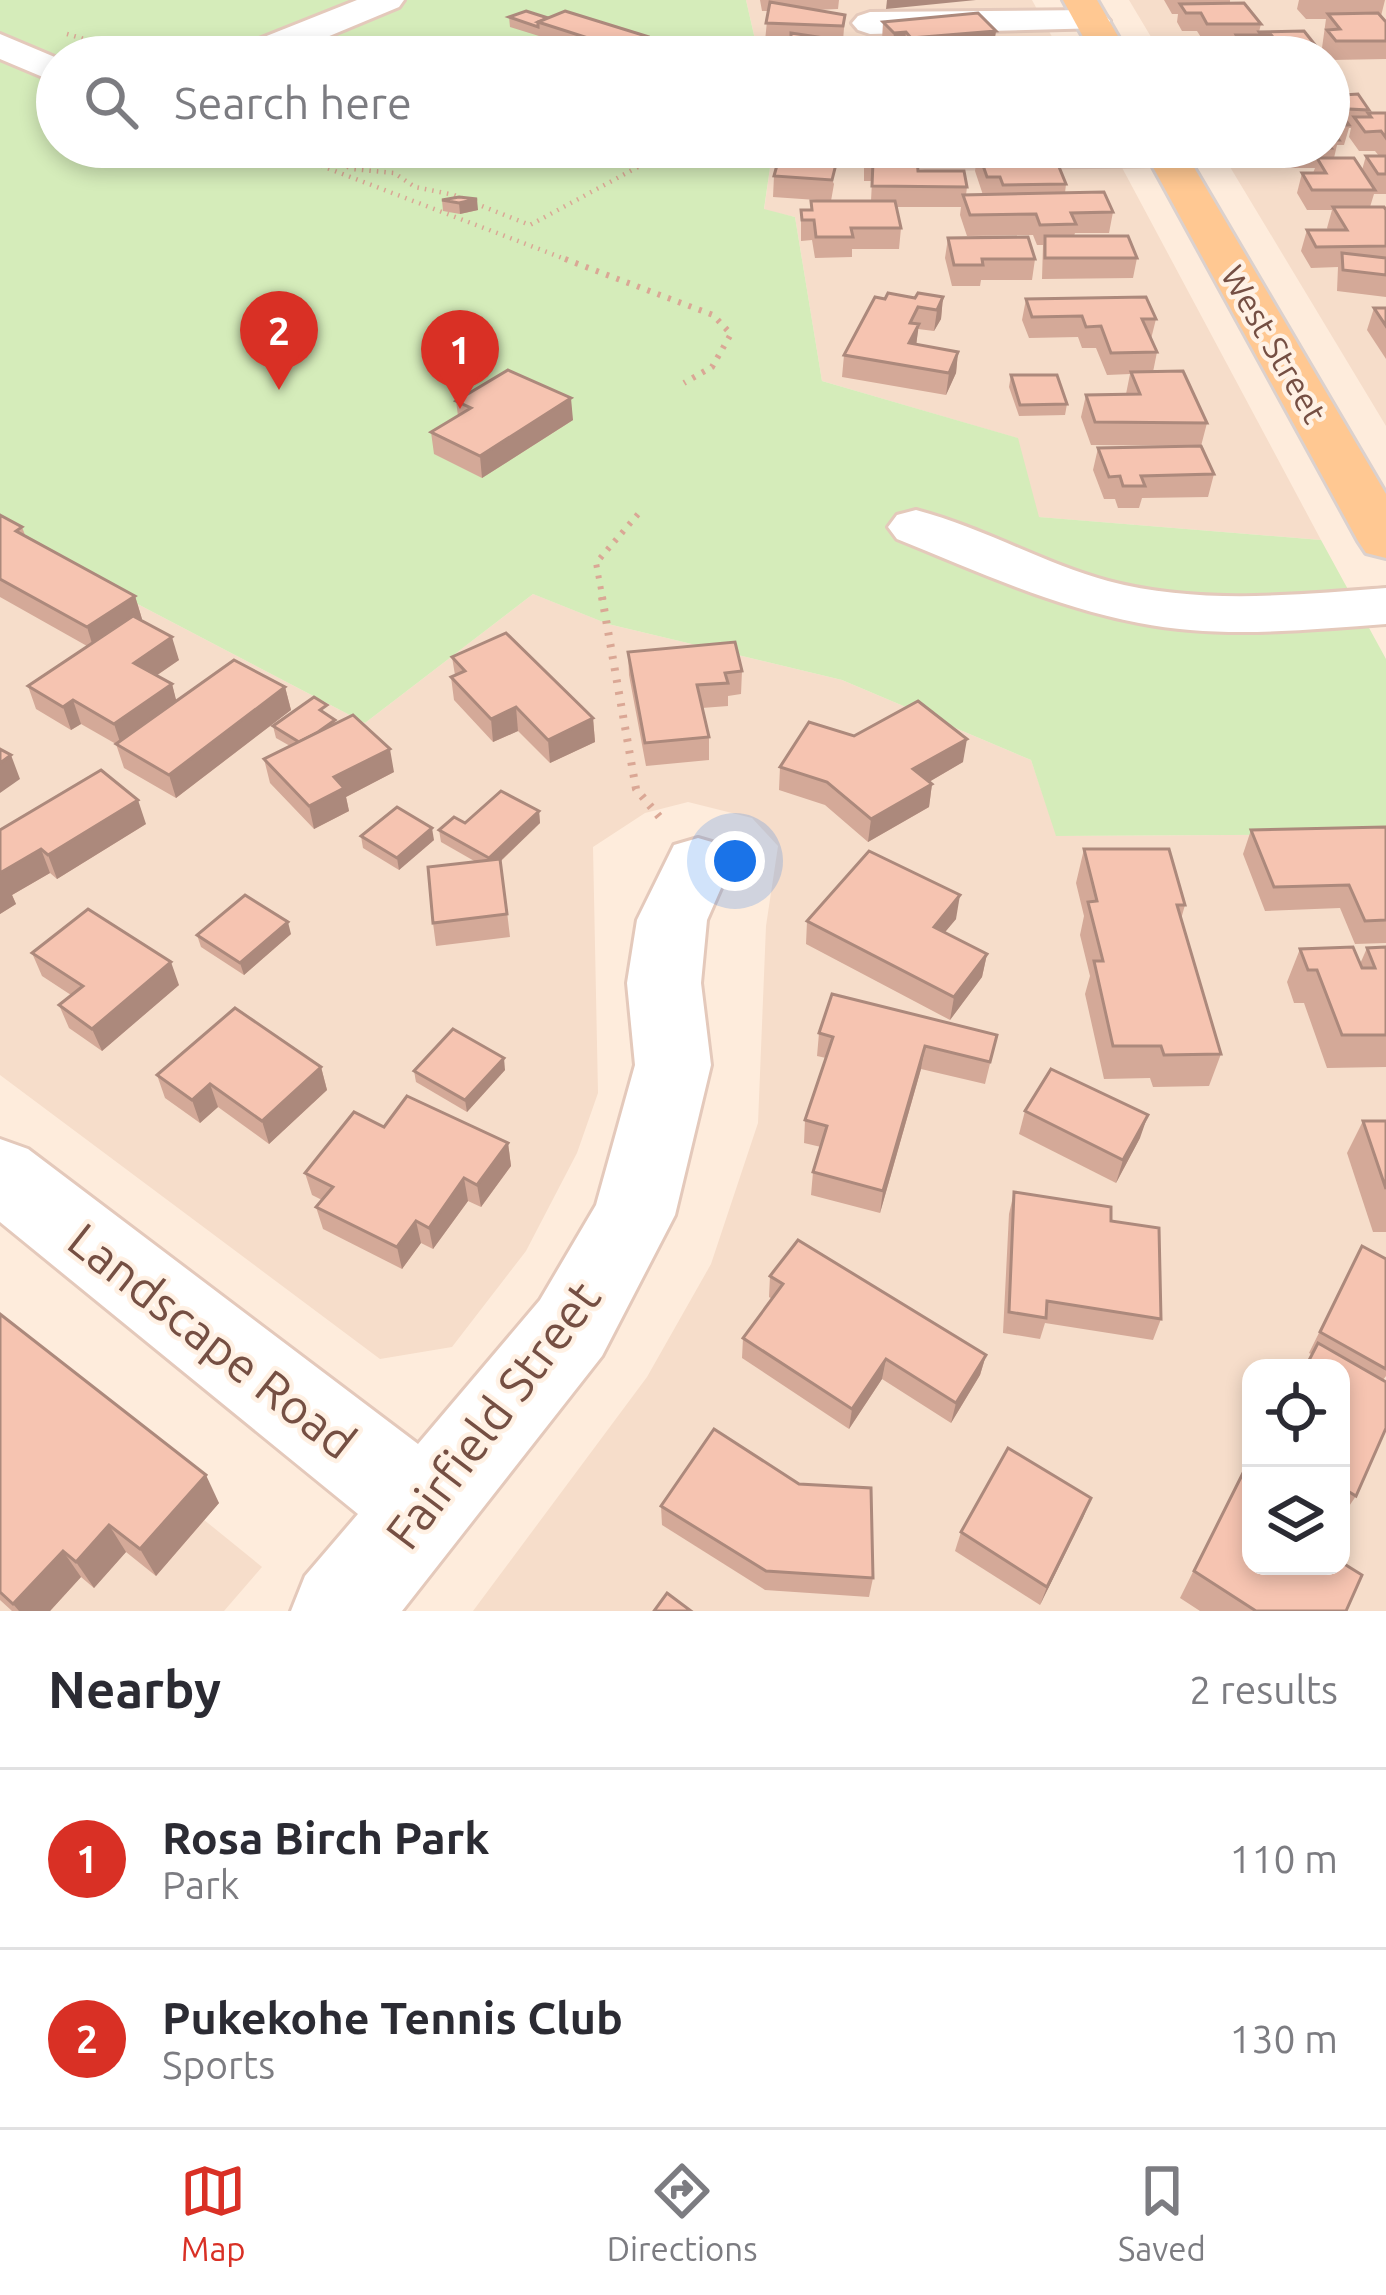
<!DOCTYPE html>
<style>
:root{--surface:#fff;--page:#f7f7f7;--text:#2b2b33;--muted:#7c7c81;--line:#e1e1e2;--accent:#d93025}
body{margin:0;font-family:Ubuntu,sans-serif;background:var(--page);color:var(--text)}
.controls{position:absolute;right:36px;bottom:36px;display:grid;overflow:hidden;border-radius:24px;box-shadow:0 6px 18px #0003}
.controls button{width:108px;height:108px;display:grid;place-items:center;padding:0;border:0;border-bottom:3px solid var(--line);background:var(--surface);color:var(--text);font:60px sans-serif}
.you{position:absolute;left:735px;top:861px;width:42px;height:42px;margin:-30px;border:9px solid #fff;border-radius:50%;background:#1a73e8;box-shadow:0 0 0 18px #1a73e833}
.badge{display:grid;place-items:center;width:78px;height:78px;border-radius:50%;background:var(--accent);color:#fff;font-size:39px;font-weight:700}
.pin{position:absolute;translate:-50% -99px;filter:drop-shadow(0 3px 6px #0008)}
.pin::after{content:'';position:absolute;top:63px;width:42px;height:36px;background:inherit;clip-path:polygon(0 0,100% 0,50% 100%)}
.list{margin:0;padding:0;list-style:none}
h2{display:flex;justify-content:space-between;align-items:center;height:156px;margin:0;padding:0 48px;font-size:51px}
h2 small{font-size:39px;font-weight:400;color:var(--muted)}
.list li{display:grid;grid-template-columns:78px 1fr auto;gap:36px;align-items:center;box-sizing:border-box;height:180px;padding:0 48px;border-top:3px solid var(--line)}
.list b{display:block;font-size:45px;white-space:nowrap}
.list p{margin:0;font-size:39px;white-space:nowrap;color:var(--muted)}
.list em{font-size:39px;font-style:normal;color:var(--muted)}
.icon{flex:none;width:66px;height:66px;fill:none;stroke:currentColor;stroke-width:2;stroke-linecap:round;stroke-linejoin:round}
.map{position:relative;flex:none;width:1386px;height:1611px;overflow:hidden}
.search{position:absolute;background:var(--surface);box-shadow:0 6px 18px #0003;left:36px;right:36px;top:36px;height:132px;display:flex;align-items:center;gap:30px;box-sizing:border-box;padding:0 42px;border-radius:66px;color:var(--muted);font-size:45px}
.sheet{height:516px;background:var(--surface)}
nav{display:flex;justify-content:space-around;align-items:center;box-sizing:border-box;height:168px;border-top:3px solid var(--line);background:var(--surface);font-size:33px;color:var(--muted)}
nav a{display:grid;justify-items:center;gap:6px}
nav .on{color:var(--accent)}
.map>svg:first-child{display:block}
</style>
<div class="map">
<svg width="1386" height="1611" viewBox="0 0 1386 1611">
<rect width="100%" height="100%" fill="#feecdc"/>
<g fill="#f6ddca" fill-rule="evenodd">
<polygon points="746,0 1032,0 1063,57 759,57"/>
<polygon points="1129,0 1386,0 1386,426 1218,147 1329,147 1329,57 1163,57"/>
<polygon points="773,147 1111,147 1321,540 1038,517 1017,438 822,381 795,217 764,210"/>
<path d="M0,532l365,191 168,-129 75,30 234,56 189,80 26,76 329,-2v777h-913l174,-234 64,-113 47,-141 8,-197 12,-80 -26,-28 -64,-16 -43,11 -52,34 5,246 -21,60 -51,98 -74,96 -72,12 -380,-284zM1251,1368h90v198h-90z"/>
<polygon points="0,1354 262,1567 224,1611 0,1611"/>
</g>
<polygon fill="#d5ecba" points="0,0 746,0 759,57 57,57 57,147 773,147 764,209 795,217 822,381 1018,438 1039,517 1321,540 1386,659 1386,834 1056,836 1031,760 842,680 608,624 533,594 365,723 0,532"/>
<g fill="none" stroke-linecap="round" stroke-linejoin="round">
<defs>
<g id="minor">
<polygon points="357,0 404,0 399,7 279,57 229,57 234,49"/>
<polygon points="1092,10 1104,14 1110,21 1104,28 870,34 858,30 852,23 858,16 870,12"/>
<polygon points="0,34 57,58 57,83 0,59"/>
<polygon points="894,147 1181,147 1185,153 1179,162 1165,165 930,168 897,161 891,152"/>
<path d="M916,510c66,17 126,53 192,71 90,24 186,14 278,7v36c-82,6 -166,15 -247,-1 -85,-16 -163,-52 -242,-84l-9,-12 9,-12z"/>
<polygon points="698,838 722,845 732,863 707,920 701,983 711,1065 675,1215 602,1356 402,1611 291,1611 305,1576 358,1514 0,1222 0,1139 28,1149 418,1444 540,1300 596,1205 635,1065 627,983 637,920 674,845"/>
</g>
<g id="major">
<polygon points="1063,0 1097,0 1130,57 1094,57"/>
<polygon points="1142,147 1182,147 1386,494 1386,558 1366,553 1358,541"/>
</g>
</defs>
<use href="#minor" stroke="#e4c9bb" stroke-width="6"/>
<use href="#major" stroke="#dbd1ce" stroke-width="6"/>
<g stroke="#daa795" stroke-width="4.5" stroke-dasharray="1.5 6" stroke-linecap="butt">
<polyline points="67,34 146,57"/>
<polyline points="272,147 573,262"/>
<polyline points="307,147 352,169 394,173 415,187 454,195 530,225 675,147"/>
</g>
<g stroke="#daa795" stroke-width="6" stroke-dasharray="3 8" stroke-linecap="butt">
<polyline points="565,259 713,315 731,334 712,367 684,383"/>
<polyline points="603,600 596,563 639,513"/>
</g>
<polyline stroke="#daa795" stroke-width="8" stroke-dasharray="3 9" stroke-linecap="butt" points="602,597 636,789 662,820"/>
<use href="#minor" fill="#fff" fill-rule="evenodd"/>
<use href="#major" fill="#ffc892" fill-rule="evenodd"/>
</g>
<g fill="#d4a998" fill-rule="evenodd">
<polygon points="760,0 839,0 838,9 814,10 845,15 843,41 872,57 791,57 791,43 765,41 768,11 762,11"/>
<polygon points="1164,0 1230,0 1230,3 1261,24 1259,32 1316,46 1314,55 1297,57 1201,57 1204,42 1197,31 1182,31 1177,22 1178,14 1172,14"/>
<polygon points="1299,0 1385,0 1381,16 1386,41 1386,59 1331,60 1322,48 1326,19 1306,19 1297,9"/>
<polygon points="509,17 548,18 646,36 646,49 685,57 590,57 539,41 539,36 510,27"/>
<polygon points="883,22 996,31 993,49 948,53 950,57 910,57 904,51 892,52 882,40"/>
<path d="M1329,96l40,14 -1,3 18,-1v82h-12l-4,13 16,3v87l-49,-6 1,-24 -27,1 -10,-17 6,-21h21l-1,-2 5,-18h-25l-10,-17 5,-20h11l2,-5h-44l-6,-9 3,-12h61zM1349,128h2l-2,9 10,14h16l4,5h-13l-4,14 -28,-12 3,-13h7z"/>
<polygon points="316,147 367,147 374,150 376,160 360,167 316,150"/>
<polygon points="782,147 818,147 818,150 834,184 831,201 773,197 774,176"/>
<polygon points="864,148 899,159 918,171 967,187 966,195 983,195 975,171 978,151 1017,163 1066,184 1065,193 1113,212 1109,233 1075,233 1074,236 1137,258 1133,278 1042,279 1043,245 1037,245 1033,235 967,236 960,215 961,207 896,207 901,228 899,249 852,249 852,257 815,258 812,240 801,241 801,210 811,210 811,201 871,201 872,181 864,181"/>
<polygon points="459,197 478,210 460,214 443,211 442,200"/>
<polygon points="948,238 1035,259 1032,280 981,280 980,286 952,286 945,258"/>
<polygon points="943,297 941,319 934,331 918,329 916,345 958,352 956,373 946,395 842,377 844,355 885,299"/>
<polygon points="1026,299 1156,319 1151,339 1157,352 1153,372 1207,423 1201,446 1091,445 1081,417 1086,395 1126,394 1130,374 1107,375 1096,348 1082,348 1078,337 1029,338 1022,320"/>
<polygon points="1374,308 1386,308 1386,359 1367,330"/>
<polygon points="1011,375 1067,404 1065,415 1019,416 1009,387"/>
<polygon points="456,401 573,420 482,478 434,454 431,432 458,416"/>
<polygon points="1098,448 1214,474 1208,497 1142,498 1139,508 1118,508 1115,499 1104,499 1093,470"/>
<polygon points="0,515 22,527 25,535 135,596 142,619 141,620 179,660 156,676 172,684 176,701 285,687 291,710 176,798 124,768 116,744 81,724 71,730 36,709 28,686 87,646 0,597"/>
<polygon points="628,652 742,671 741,694 728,696 728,706 702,708 709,737 709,760 646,766 629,675"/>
<polygon points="452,657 593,718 595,742 550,763 518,731 493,742 454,700 451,677 455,675"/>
<polygon points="329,717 394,772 346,797 349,811 314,829 270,783 264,759 290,746 276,738 273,726"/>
<polygon points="854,736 963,762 929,782 932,784 929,807 868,842 825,805 779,790 780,767"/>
<polygon points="539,811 540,823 501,861 510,937 436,946 433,923 476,862 441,842 439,830 465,823"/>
<polygon points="146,824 57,879 50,873 12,895 16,904 0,914 0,830"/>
<polygon points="1386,827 1386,943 1355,944 1340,908 1265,911 1243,854 1251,830"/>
<polygon points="361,836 434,840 399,870 363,848"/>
<polygon points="1084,849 1185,905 1181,919 1221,1054 1209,1086 1153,1087 1150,1078 1104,1079 1085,994 1090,976 1080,935 1084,916 1076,883"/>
<polygon points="956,919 945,932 987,954 982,977 950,1020 806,944 807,921"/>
<polygon points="291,934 244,975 201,947 197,935"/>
<polygon points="1386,947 1386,1067 1327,1068 1304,1003 1294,1003 1287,982 1300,949 1360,964 1367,948"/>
<polygon points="32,953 179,985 102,1051 69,1028 59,1005 71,995 42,976"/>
<polygon points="819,1033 997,1035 985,1084 921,1069 880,1213 811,1195 813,1172 821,1147 804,1143 805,1120 826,1058 817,1056"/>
<polygon points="321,1067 327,1090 269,1144 218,1107 200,1123 165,1098 157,1075"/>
<polygon points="505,1070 467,1112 416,1082 414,1071"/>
<polygon points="1025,1111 1140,1138 1116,1183 1019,1134"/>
<polygon points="1363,1121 1386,1121 1386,1232 1373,1232 1347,1153"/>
<polygon points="384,1127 508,1143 511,1166 481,1207 468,1201 433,1249 421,1243 402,1269 323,1229 316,1207 322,1200 312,1195 305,1173"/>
<polygon points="1014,1192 1111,1221 1161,1319 1153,1340 1045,1323 1040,1339 1003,1333 1009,1214"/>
<polygon points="1362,1246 1386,1259 1386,1376 1383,1380 1356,1496 1341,1518 1341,1368 1304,1368 1311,1354 1309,1353"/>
<polygon points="770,1276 986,1355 980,1375 951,1423 882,1379 849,1429 742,1358 743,1338 772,1299 769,1297"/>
<polygon points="0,1314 219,1503 156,1576 126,1552 94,1588 81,1577 50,1611 12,1611 0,1600"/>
<polygon points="1251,1455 1251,1566 1346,1611 1200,1611 1180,1598"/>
<polygon points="1091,1498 1040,1605 955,1551 961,1532"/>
<polygon points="661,1506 873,1578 869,1597 765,1590 662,1525"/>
</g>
<g fill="#ac897c">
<polygon points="887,0 976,0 886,9"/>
<polygon points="996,31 993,49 916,56 914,50 913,56 910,57 911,38"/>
<polygon points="906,32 904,51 892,52 894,33"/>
<polygon points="646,36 646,54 620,57 619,48"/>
<polygon points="374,150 376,160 360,167 359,157"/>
<polygon points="477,199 478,210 460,214 459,203"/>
<polygon points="943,297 941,319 934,331 937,310"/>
<polygon points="919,324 916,346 909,343"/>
<polygon points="958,352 956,373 946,395 949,373"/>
<polygon points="571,398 573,420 482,478 480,456"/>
<polygon points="135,596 142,619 94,650 87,627"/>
<polygon points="172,637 179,660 141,686 134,663"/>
<polygon points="172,684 178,707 122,748 114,724"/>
<polygon points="285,687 291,710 176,798 169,775"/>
<polygon points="73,700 81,724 71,730 63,707"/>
<polygon points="516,707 518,731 493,742 491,719"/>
<polygon points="593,718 595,742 550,763 548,740"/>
<polygon points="967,739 963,762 910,793 913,769"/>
<polygon points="390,749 394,772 346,797 349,811 314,829 309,806 334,777"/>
<polygon points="11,755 20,779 0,793 0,763"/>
<polygon points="932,784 929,807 868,842 871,819"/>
<polygon points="138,800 146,824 57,879 48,855"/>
<polygon points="539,811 540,823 491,870 489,858"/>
<polygon points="432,828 434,840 399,870 397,858"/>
<polygon points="41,849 50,873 12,895 16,904 0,914 0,873"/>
<polygon points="960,895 956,919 930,950 934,927"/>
<polygon points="288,922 291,934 244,975 240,963"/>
<polygon points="987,954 982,977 950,1020 954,997"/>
<polygon points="171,962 179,985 102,1051 92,1029"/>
<polygon points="925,1046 921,1069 880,1213 883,1191"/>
<polygon points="504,1058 505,1070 467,1112 465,1100"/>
<polygon points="321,1067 327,1090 269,1144 262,1121"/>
<polygon points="210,1084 218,1107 200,1123 192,1100"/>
<polygon points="1148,1115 1140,1138 1116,1183 1123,1160"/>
<polygon points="508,1143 511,1166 481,1207 477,1185"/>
<polygon points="464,1178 468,1201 433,1249 429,1228"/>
<polygon points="416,1221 421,1243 402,1269 397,1247"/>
<polygon points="986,1355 980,1375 951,1423 956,1403"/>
<polygon points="886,1359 882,1379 849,1429 852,1409"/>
<polygon points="206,1475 219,1503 156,1576 140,1549"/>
<polygon points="1091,1498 1083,1518 1040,1605 1047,1587"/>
<polygon points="109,1525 126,1552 94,1588 76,1562"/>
<polygon points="63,1551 81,1577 50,1611 19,1611 13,1604"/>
</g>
<g fill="#f6c4b1" stroke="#ac897c" stroke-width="3">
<polygon points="770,2 845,15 843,26 766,23"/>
<polygon points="1244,3 1261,24 1207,24 1201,13 1186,13 1180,4"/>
<polygon points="526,11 548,18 538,22 538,27 509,17"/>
<polygon points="565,11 646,36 619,48 538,22"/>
<polygon points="978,13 996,31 911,38 906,32 894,33 883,22"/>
<polygon points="1378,13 1386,22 1386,41 1336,41 1327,30 1340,29 1328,14"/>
<polygon points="1304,31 1316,46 1296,46 1292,41 1275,40 1271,35 1261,35 1259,32"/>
<polygon points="791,33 871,45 872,57 791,56"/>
<polygon points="1236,35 1271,35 1276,41 1292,41 1299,50 1283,51 1288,57 1214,57 1204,41 1239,41"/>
<polygon points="653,46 685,57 629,56"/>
<polygon points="944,49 950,57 916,57 914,50"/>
<polygon points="1358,94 1369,110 1329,108 1329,96"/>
<polygon points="1368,113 1386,113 1386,138 1381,131 1365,132 1354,117 1371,117"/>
<polygon points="1329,114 1341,114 1349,125 1329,126"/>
<polygon points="1329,126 1339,140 1329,140"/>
<polygon points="1329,146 1331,148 1276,149 1275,147"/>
<polygon points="333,147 367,147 374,150 359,157"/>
<polygon points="782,147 817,147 816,150 825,151 822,163 836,164 832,180 774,176"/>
<polygon points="864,148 897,148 899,159 917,159 918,171 964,171 967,187 872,186 873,162 865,161"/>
<polygon points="1012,150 1017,163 1057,162 1066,184 1003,185 1000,177 987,177 978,151"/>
<polygon points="1366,156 1386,156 1386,174 1378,174"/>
<polygon points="1317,158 1354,158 1375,190 1312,190 1302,173 1326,173"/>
<polygon points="1104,192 1113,212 1071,213 1076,224 1040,225 1036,214 970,215 963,195"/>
<polygon points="459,197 477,199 459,203 442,200"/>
<polygon points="811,201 895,201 901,228 851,228 853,237 816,237 814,220 802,220 801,210 812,210"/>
<polygon points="1333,207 1384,207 1386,210 1386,246 1316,247 1307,230 1347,230"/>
<polygon points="1045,236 1128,236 1137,258 1045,258"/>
<polygon points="1028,237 1035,259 982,259 983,265 954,265 948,238"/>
<polygon points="1342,253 1386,258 1386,275 1343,270"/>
<polygon points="888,293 915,298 918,293 943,297 937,310 918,307 910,323 919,324 909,343 958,352 949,373 844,355 875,297 885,299"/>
<polygon points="1146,297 1156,319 1142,319 1157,352 1111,353 1101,326 1086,327 1082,316 1032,317 1026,299"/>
<polygon points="1374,308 1386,308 1386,326"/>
<polygon points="508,370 571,398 480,456 431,432 471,408 456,401"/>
<polygon points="1183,371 1207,423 1095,422 1086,395 1140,394 1131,372"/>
<polygon points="1011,375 1057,375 1067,404 1020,405"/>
<polygon points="1201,446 1214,474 1141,476 1145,486 1123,486 1120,476 1109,477 1098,448"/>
<polygon points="0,515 22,527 16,531 135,596 87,627 0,579"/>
<polygon points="133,616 172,637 134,663 172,684 114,724 73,700 63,707 28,686"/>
<polygon points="506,633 593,718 548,740 516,707 491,719 451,677 465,671 452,657"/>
<polygon points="735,642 742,671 725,673 728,683 697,685 709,737 645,743 628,652"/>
<polygon points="234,660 285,687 169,775 116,744"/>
<polygon points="314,697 327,705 320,710 335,720 318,732 299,742 273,726"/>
<polygon points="918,701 967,739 913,769 932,784 871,819 827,782 780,767 809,722 854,736"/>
<polygon points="353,715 390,749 334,777 344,788 309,806 264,759"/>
<polygon points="0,749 11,755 0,763"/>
<polygon points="101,770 138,800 48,855 41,849 0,873 0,830"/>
<polygon points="501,791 539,811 489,858 439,830 454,817 465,823"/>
<polygon points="397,807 432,828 397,858 361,836"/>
<polygon points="1386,827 1386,920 1365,921 1349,885 1274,887 1251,830"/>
<polygon points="1084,849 1169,849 1185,905 1177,905 1221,1054 1164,1055 1161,1046 1113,1046 1094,961 1103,961 1088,902 1097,901"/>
<polygon points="869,851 960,895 934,927 987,954 954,997 807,921"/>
<polygon points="500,859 507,914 433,923 428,867"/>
<polygon points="245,895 288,922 240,963 197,935"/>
<polygon points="88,909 171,962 92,1029 59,1005 83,986 32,953"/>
<polygon points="1353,947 1362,968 1375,968 1367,948 1386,947 1386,1035 1342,1035 1317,970 1308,970 1300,949"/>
<polygon points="832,994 997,1035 990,1062 925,1046 883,1191 813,1172 827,1126 805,1120 833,1037 819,1033"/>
<polygon points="235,1008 321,1067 262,1121 210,1084 192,1100 157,1075"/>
<polygon points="453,1029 504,1058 465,1100 414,1071"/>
<polygon points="1051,1069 1148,1115 1123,1160 1025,1111"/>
<polygon points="407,1096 508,1143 477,1185 464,1178 429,1228 416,1221 397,1247 316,1207 333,1187 305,1173 354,1112 384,1127"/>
<polygon points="1363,1121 1386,1121 1386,1189"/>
<polygon points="1014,1192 1111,1207 1111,1221 1159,1228 1161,1319 1047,1301 1046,1318 1009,1312"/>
<polygon points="798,1240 986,1355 956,1403 886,1359 852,1409 743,1338 783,1284 770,1276"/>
<polygon points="1362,1246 1386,1259 1386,1369 1320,1332"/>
<polygon points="0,1314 206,1475 140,1549 109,1525 76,1562 63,1551 13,1604 0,1592"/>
<polygon points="1318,1343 1386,1382 1386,1428 1356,1496 1341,1487 1341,1368 1305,1368"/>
<polygon points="714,1429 799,1484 871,1488 873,1578 766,1571 661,1506"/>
<polygon points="1008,1448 1091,1498 1047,1587 961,1532"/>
<polygon points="1251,1457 1251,1566 1341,1566 1341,1562 1362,1575 1346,1611 1256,1611 1194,1571"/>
<polygon points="667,1593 691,1611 654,1611"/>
</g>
<g text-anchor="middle" stroke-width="9" stroke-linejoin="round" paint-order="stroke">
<g font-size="33" fill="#754f43" stroke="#fff1e4">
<text transform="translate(1274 344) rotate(60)" y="12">West Street</text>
</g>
<g font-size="48" fill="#754f43" stroke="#fff1e4">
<text transform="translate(212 1341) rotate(38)" y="17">Landscape Road</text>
<text transform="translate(493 1415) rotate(-53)" y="17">Fairfield Street</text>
</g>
</g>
</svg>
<div class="controls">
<button><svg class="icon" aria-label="locate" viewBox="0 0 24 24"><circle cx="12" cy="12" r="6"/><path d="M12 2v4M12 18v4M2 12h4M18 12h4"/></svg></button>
<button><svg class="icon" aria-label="layers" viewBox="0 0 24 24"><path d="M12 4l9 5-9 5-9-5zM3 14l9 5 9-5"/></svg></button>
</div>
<div class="you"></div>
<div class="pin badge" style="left:460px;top:409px">1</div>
<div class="pin badge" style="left:279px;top:390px">2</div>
<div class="search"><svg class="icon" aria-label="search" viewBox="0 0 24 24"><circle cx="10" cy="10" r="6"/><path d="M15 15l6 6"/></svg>Search here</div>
</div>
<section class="sheet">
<h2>Nearby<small>2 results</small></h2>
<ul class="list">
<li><span class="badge">1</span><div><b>Rosa Birch Park</b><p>Park</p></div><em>110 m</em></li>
<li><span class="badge">2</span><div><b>Pukekohe Tennis Club</b><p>Sports</p></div><em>130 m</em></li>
</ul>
</section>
<nav>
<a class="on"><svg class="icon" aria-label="map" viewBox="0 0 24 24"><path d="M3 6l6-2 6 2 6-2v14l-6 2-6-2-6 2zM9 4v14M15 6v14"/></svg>Map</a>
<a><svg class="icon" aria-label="directions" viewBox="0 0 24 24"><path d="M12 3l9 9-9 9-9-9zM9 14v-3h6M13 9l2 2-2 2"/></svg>Directions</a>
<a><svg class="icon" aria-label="saved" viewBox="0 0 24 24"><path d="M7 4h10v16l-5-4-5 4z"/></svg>Saved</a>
</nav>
